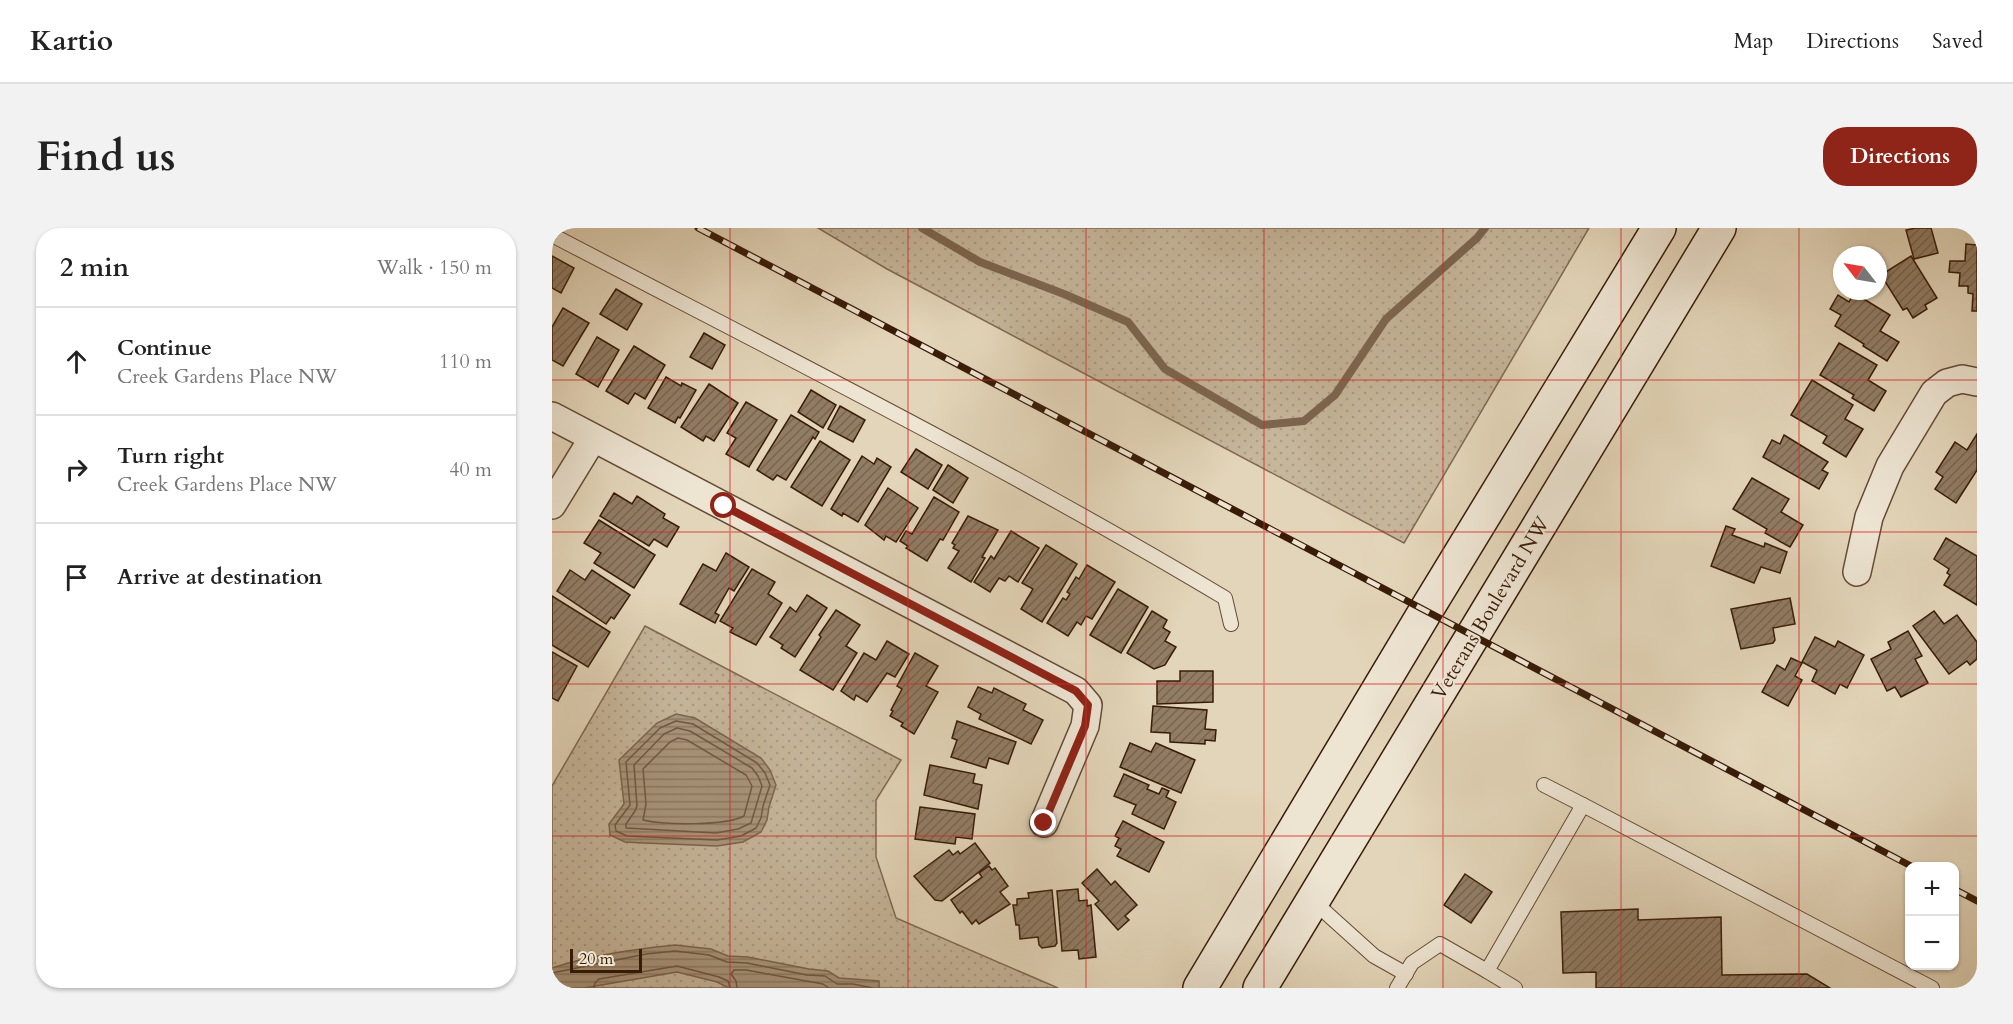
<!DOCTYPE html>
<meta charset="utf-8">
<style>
:root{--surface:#fff;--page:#f2f2f2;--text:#222;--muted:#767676;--line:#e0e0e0;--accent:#8f2418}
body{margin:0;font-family:Cardo,serif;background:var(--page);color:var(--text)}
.controls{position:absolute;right:18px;bottom:18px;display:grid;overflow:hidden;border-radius:12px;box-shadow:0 2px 4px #0004}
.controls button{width:54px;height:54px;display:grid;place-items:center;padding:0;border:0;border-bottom:2px solid var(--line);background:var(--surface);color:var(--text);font:30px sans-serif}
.compass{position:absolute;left:1281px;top:18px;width:54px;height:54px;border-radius:50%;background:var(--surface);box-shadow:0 2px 4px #0004;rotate:301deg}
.scale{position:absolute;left:18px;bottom:15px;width:72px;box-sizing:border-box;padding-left:6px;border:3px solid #391c08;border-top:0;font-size:16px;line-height:21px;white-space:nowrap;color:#391c08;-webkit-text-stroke:4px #ede4d2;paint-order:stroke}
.stop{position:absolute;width:18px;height:18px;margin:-14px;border:4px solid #8f2418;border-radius:50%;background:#fff}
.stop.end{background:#8f2418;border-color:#fff;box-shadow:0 2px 6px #0008}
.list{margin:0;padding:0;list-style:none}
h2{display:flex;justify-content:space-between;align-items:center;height:78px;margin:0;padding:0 24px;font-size:26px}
h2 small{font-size:20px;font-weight:400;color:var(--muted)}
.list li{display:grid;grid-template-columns:39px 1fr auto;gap:18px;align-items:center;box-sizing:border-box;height:108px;padding:0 24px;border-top:2px solid var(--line)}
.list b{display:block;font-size:22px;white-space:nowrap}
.list p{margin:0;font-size:20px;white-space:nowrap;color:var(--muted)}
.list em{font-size:20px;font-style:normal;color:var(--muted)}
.icon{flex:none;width:33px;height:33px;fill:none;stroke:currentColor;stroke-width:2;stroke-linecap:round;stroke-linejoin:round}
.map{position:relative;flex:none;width:1425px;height:760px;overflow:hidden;border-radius:24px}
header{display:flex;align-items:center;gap:36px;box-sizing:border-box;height:84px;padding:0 30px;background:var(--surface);border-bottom:2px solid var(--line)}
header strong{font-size:28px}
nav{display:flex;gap:33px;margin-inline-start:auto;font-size:21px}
.intro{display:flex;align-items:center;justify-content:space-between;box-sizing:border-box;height:144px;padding:0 36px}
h1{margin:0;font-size:42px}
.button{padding:15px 27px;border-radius:24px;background:var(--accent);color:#fff;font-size:21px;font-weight:700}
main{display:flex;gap:36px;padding:0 36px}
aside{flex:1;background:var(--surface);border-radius:24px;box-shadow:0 2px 4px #0004}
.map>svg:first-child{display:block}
</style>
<header>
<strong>Kartio</strong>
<nav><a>Map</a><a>Directions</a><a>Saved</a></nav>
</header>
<div class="intro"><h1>Find us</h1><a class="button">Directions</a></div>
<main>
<aside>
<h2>2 min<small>Walk · 150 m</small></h2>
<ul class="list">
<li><svg class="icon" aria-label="ahead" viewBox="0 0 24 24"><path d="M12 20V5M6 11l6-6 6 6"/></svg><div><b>Continue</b><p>Creek Gardens Place NW</p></div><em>110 m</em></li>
<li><svg class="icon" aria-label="right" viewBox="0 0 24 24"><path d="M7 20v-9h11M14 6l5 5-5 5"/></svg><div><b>Turn right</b><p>Creek Gardens Place NW</p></div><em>40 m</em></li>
<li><svg class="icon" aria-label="arrive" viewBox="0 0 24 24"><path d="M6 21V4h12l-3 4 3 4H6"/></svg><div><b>Arrive at destination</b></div></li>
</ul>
</aside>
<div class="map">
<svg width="1425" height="760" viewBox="0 0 1425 760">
<defs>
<pattern id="park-dots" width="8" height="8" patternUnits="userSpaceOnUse" patternTransform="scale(1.5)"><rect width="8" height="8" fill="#c6b69b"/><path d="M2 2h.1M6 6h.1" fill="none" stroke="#ab9c84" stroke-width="1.8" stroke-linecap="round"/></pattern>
<pattern id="water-rules" width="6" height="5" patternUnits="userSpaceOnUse" patternTransform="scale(1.5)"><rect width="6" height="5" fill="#a9967d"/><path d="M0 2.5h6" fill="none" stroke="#8b7a64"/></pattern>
<pattern id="building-hatch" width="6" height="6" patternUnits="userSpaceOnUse" patternTransform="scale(1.5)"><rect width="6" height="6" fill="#917c64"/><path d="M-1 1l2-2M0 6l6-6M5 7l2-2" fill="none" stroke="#776550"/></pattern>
</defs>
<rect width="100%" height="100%" fill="#e3d5b9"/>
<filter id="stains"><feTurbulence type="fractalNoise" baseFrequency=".00333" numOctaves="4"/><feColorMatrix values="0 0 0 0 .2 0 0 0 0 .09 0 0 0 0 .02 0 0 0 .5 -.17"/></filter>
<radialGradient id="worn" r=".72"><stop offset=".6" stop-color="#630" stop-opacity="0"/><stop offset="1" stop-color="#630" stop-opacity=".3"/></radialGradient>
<g fill="url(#park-dots)" stroke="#806952" stroke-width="1.5">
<polygon points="266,0 1037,0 852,315 335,41"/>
<polygon points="93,398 349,532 324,572 324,629 344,690 506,760 0,760 0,558"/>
</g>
<g fill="url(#water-rules)" stroke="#7c654e" stroke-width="1.5">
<polygon points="124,486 143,490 209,530 218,542 224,557 217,579 215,592 209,604 191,614 165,618 92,615 73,614 58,607 57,596 72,576 67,532 105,495"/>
<path d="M123,717l36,4 17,7 20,1 61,12 19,2 11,7 40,3v7h-150l-12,-6 -40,-10 -93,16h-32v-20c39,-13 82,-19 123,-23z"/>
</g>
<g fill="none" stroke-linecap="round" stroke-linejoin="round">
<g stroke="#715942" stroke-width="1.5">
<polygon points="124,493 141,496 205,535 213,545 218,557 211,578 209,590 204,600 189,608 165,612 75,608 64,603 63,597 78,577 74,534 108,500"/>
<polygon points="125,500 138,503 200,540 206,548 210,558 199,595 186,601 164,605 74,600 74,596 83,583 85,578 82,537 112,506"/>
<path d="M126,510l9,2 59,35 6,11 -8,30c-18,10 -80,9 -101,4l3,-16 -3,-35 27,-27z"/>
<polyline points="0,745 94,726 123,723 157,727 175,734 195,735 255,747 273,748 285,756 301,756 321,760"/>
<polyline points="42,760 43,755 47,751 125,738 167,749 176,753 178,760"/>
<polyline points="185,760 184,753 179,746 182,742 194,742 271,756 277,760"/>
</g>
<polyline stroke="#7c654e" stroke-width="8" points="370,0 428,34 512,66 576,94 613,141 710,197 752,193 783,167 834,91 925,10 933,0"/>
</g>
<g fill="url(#building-hatch)" stroke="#391c08" stroke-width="1.5">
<polygon points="1364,0 1379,0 1386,25 1362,31 1354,2"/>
<polygon points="1414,16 1425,17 1425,83 1420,83 1421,66 1416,65 1416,58 1407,58 1408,45 1397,44 1398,33 1413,33"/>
<polygon points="0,28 22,40 9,65 0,60"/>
<polygon points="1359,28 1385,70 1373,77 1375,81 1361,90 1355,80 1351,82 1329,47"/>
<polygon points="64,61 90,76 75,102 48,86"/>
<polygon points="1302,65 1338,87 1328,103 1347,114 1335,133 1311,118 1312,116 1283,98 1289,87 1278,81 1286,67 1297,74"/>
<polygon points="11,80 37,95 11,138 0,132 0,99"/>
<polygon points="152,105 173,117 160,141 138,129"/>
<polygon points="45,109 67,122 46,159 24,146"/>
<polygon points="1287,115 1325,137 1316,152 1334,163 1322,183 1300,170 1302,167 1268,147"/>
<polygon points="82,118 113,137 93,171 83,165 76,176 54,163"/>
<polygon points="114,149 129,158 130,155 144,162 128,190 126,189 123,195 96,180"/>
<polygon points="1260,152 1301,177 1293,191 1311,201 1294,229 1271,215 1275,208 1239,187"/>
<polygon points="157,156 186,175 162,213 154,208 151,213 129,199"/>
<polygon points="259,162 284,177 271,200 246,184"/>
<polygon points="194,174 225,192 197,239 174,226 184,210 175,205"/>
<polygon points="288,178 313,192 301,214 276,201"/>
<polygon points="239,187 267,204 263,211 261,209 234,252 225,247 221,252 205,242"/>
<polygon points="1425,206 1425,242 1404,275 1383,261 1391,249 1384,244 1403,214 1415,222"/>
<polygon points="1232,207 1276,234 1270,242 1276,245 1267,261 1211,229 1220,212 1228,216"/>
<polygon points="268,213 298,232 270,278 239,259"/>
<polygon points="364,221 390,237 376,261 349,244"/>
<polygon points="310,228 322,236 325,230 339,239 306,294 291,285 290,288 279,281"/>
<polygon points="396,237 416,250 401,275 381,262"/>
<polygon points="1200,250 1237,271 1229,284 1251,297 1238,319 1213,305 1215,301 1181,281"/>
<polygon points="336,260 366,280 344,314 334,308 332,312 313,297"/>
<polygon points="62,265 80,276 85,268 113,286 111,290 127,299 115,319 102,311 97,318 48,288"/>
<polygon points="382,269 407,284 391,312 388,311 375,333 354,320 356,318 348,313 354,303 360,306"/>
<polygon points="416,288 446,302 430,329 433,330 419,354 396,340 407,323 401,320 403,317 400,315"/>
<polygon points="47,292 103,327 82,360 42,335 49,325 32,315"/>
<polygon points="1174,298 1183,301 1180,307 1212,319 1213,315 1235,324 1228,345 1209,339 1202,355 1159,338"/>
<polygon points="459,303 487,320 466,354 457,348 453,353 447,350 438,364 422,354 439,328 442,331"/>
<polygon points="1394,310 1425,328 1425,377 1392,357 1398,347 1395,345 1397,341 1382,331"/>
<polygon points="494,317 525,336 490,394 469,381 481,361 470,355"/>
<polygon points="174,325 197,339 182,363 177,360 163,385 167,387 163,395 128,376 151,336 164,343"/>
<polygon points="535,337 563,354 540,391 534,388 529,397 525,394 516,408 495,395 511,370 514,372 518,366 515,364 524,349 527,351"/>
<polygon points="200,341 223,354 216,366 230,375 204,417 178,404 181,400 168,393"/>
<polygon points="18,342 33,352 40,342 78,367 62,391 59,389 54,396 5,363"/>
<polygon points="566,361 596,379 569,425 538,407"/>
<polygon points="255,367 275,380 243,429 229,420 231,417 218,409 238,379 244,384"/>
<polygon points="0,368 58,404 36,439 0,417"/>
<polygon points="1238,370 1243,396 1221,400 1223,412 1221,415 1189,421 1179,381"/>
<polygon points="284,382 308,397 294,418 305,425 281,462 248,442 269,409 267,407"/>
<polygon points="600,383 615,392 611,400 618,404 613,413 624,419 613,437 602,441 575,425"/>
<polygon points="1382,383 1392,396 1405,387 1425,414 1425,431 1418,437 1415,433 1397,446 1361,398"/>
<polygon points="1356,403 1370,428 1363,431 1376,455 1349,469 1343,459 1335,463 1319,431 1339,421 1336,414"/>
<polygon points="1263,409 1283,419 1286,413 1312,427 1295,460 1288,456 1283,466 1260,453 1265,442 1250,434"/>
<polygon points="335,413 357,426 343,449 335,445 315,474 304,467 302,472 289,463 312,425 324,432"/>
<polygon points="0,424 25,438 6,473 0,470"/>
<polygon points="363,425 386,438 374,458 386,464 362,506 349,498 351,495 338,488 341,483 339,482 350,461 345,458"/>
<polygon points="1239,430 1250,435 1243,448 1250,452 1236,478 1210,464 1225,437 1233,442"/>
<polygon points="628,443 661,443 661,474 605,476 605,453 628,453"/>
<polygon points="426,459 440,465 442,460 474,476 471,482 491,492 479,516 427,491 429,486 416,479"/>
<polygon points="601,478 655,482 653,501 664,502 663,513 653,512 653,516 618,514 618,505 599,504"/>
<polygon points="405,493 464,514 456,536 437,530 434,540 399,529 405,512 400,510"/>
<polygon points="578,515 599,524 604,515 643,532 629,565 568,539"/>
<polygon points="378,537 423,546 421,555 430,557 426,581 372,567"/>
<polygon points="572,546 597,557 595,561 607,566 610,560 617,563 614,569 624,574 612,601 580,586 584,577 562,568"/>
<polygon points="368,579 423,586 420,611 404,609 403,616 363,611"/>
<polygon points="571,593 612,614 597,644 565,628 569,621 563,618 567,610 563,608"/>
<polygon points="423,615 438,635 390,673 383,672 362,648 397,622 401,627 406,623 408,626"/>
<polygon points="437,638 440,642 443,640 456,658 448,664 458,676 427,696 424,692 420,696 410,683 408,685 399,672 430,649 427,645"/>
<polygon points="545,641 559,657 563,653 585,677 573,688 577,692 566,702 543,676 547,673 530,655"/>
<polygon points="913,646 940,664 919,695 892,677"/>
<polygon points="526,661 527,673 535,672 535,678 539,677 544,729 527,731 526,722 510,723 505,663"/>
<polygon points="500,662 505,715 503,718 490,720 487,717 486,709 468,711 467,697 464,697 461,677 465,677 465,671 477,670 476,665"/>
<polygon points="1086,681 1086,692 1169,689 1170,747 1255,746 1278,760 1044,760 1044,744 1011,745 1009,684"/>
</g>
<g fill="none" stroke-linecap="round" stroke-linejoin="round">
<defs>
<g id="service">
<path d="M0,7c226,118 454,232 673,363l6,26"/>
<polyline points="992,557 1031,577"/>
<polyline points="761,673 822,728 854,746"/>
<polyline points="845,760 860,735 888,716 935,743"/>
<polyline points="963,760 935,743 1031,577 1380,760"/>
</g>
<g id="minor">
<polyline points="0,188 524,463 536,477 533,498 492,595"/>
<polyline points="0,277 41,210"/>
<polyline points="1305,344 1317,289 1338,238 1382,165 1395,155 1410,151 1425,154"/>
</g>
<g id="secondary">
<polyline points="648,760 873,384 1107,0"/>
<polyline points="708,760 1167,0"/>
</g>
</defs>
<use href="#service" stroke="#644a34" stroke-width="16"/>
<use href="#minor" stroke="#644a34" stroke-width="30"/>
<use href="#secondary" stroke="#391c08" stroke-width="36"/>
<use href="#service" stroke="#ede4d2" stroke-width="14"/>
<use href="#minor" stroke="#ede4d2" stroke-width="27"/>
<use href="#secondary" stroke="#ede4d2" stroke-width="33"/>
<defs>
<g id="rail">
<polyline points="146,0 1359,638"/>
<polyline points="1402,661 1425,673"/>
</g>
</defs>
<use href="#rail" stroke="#391c08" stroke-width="7"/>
<use href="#rail" stroke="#ede4d2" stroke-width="4.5" stroke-dasharray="14" stroke-linecap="butt"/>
</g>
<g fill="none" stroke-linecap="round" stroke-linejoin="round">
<polyline stroke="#8f2418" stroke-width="8" points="172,278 524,463 536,477 533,498 492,595"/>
</g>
<path fill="none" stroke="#d62828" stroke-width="1.5" stroke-opacity="0.55" d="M178,0v760M356,0v760M534,0v760M712,0v760M891,0v760M1069,0v760M1247,0v760M0,152h1425M0,304h1425M0,456h1425M0,608h1425"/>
<g text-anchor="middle" stroke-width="4.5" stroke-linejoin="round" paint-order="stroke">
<g font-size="20" fill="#391c08" stroke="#ede4d2">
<text transform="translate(938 380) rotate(-59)" y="7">Veterans Boulevard NW</text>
</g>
</g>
<rect width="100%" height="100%" filter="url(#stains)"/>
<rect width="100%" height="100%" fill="url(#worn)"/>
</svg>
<div class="controls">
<button>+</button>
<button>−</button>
</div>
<svg class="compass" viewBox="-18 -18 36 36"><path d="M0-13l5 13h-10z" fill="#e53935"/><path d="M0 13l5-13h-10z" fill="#767676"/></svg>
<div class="scale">20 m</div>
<div class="stop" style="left:172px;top:278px"></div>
<div class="stop end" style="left:492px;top:595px"></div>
</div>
</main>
